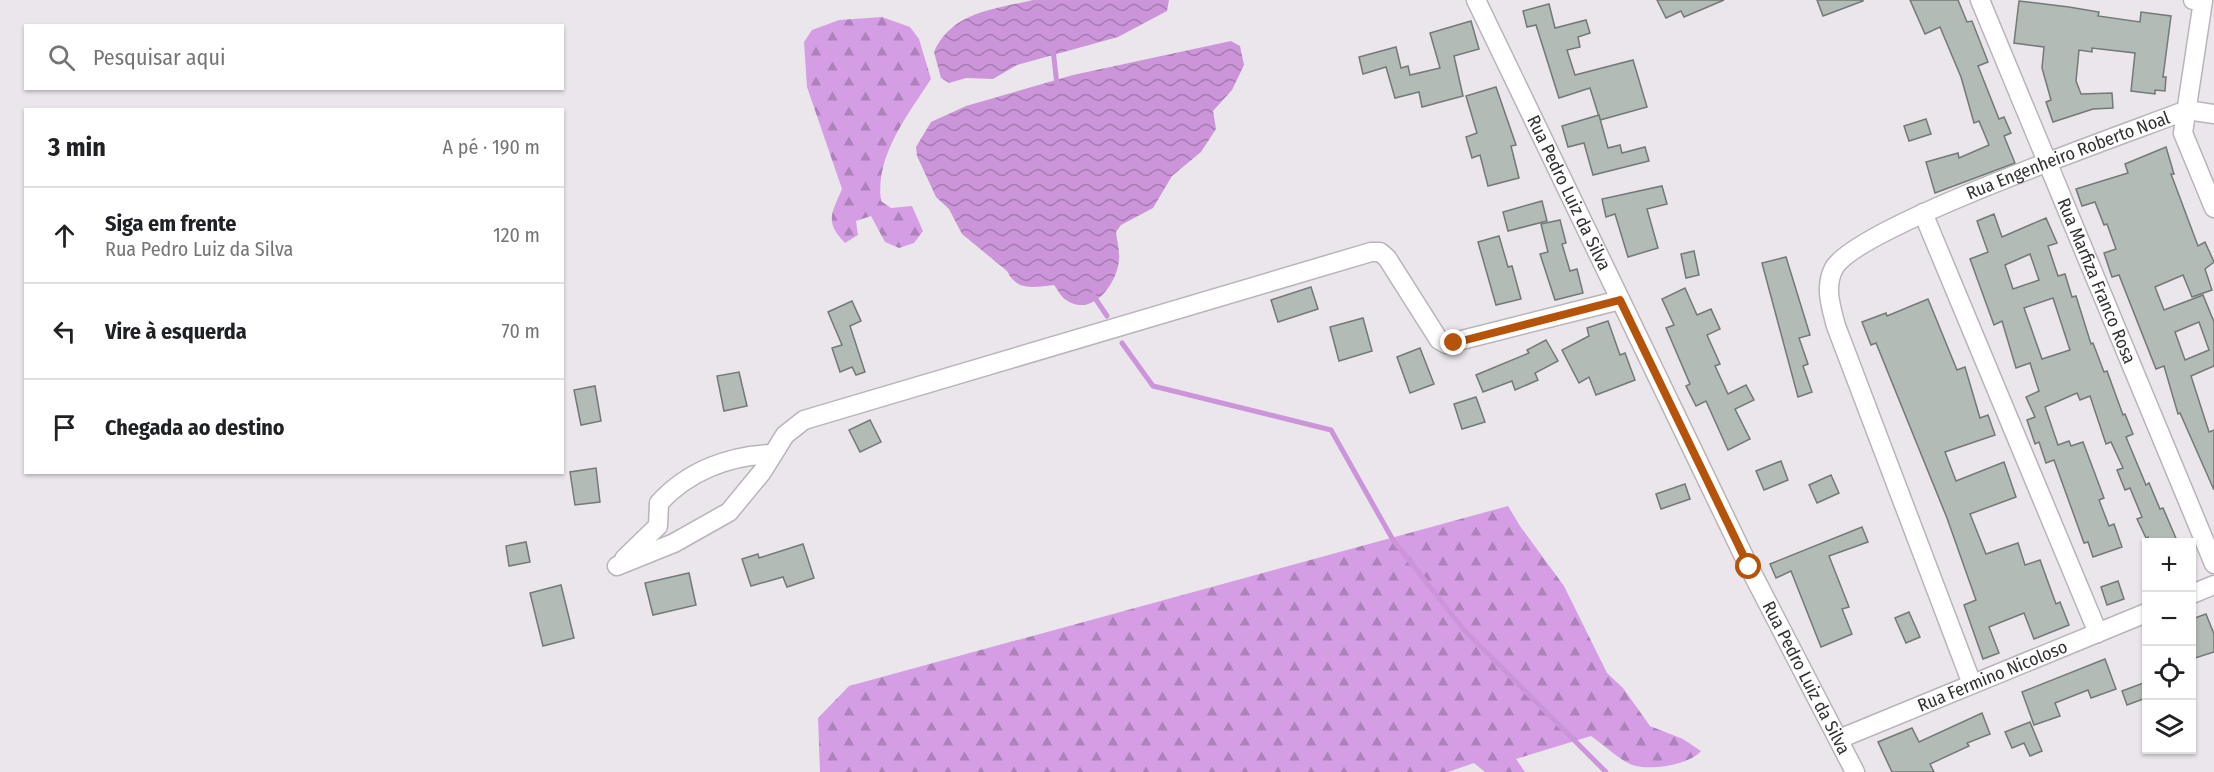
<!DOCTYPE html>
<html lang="pt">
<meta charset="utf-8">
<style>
:root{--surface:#fff;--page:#f2f2f2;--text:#202124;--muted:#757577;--line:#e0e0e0}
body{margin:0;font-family:"Fira Sans Condensed",sans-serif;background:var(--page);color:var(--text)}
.controls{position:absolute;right:18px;bottom:18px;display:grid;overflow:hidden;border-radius:0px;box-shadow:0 2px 4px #0004}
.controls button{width:54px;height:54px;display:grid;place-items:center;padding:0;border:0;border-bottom:2px solid var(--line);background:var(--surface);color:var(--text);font:30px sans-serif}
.stop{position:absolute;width:18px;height:18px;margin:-14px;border:4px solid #b45309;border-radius:50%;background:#fff}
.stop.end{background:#b45309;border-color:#fff;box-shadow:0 2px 6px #0008}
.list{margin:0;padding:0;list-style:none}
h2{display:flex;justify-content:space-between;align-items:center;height:78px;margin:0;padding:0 24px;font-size:26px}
h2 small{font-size:20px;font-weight:400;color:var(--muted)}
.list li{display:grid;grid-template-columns:39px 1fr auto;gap:18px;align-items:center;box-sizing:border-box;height:96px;padding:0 24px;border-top:2px solid var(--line)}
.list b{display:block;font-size:22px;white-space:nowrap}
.list p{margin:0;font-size:20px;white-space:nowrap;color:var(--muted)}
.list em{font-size:20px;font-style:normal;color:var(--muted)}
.icon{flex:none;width:33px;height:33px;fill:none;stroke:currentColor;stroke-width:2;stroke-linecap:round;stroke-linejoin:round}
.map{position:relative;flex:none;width:2214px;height:772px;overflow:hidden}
.search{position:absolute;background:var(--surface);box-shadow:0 2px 4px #0004;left:24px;top:24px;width:540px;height:66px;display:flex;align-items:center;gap:15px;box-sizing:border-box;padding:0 21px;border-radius:0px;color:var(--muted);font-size:22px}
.panel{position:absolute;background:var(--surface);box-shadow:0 2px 4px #0004;left:24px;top:108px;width:540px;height:366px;border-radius:0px}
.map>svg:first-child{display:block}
</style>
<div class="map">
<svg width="2214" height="772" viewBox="0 0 2214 772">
<defs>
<pattern id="forest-firs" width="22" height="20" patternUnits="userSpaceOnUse" patternTransform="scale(1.5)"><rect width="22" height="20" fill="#d59ee4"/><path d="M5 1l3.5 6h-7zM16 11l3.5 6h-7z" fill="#ad81b9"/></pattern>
<pattern id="water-waves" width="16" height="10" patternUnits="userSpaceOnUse" patternTransform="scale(1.5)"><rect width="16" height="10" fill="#cc95da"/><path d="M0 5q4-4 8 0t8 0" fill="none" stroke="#a67ab1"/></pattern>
</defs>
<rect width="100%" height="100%" fill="#ebe6ec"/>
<g fill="url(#forest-firs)">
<path d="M882,17l28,10 9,12 12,40c-23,36 -56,76 -50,122l10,7 21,-2 11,25 -9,12 -15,5 -14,-6 -14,-26 -15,5 2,14 -13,8c-21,-22 -13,-30 -3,-54l-35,-102 -3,-45 8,-12 27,-10z"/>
<path d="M1508,506l12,20 44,60 43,87 16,15 27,38 33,13 18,12c-11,14 -54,21 -71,13 -14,-7 -26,-19 -39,-28l-75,23 9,13h-40l-11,-9 -26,9h-628l-2,-54 31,-32z"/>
</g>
<g fill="url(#water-waves)">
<path d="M1033,0h136l-2,11 -49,26 -101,28 -24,14 -27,-1 -17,5 -8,-5 -7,-26c17,-40 61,-43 99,-52z"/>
<path d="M1231,41l9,5 4,19 -12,25 -19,21 3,18 -15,23 -29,24 -19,32 -32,17 -5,7c1,9 4,20 3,28 -2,24 -27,58 -53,40 -5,-3 -8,-10 -12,-15 -19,2 -37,7 -47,-14l-45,-37 -13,-25 -13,-12 -19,-41 -1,-9 15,-25 35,-16 107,-31z"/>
</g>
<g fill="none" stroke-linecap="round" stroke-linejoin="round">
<g stroke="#cc95da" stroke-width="5">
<polyline points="1053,49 1057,85"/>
<polyline points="1093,295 1107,316"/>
<polyline points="1122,343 1153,386 1331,430 1393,540 1465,631 1606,772"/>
</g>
</g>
<g fill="#b3bbb7" stroke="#727976" stroke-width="1.5" fill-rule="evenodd">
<polygon points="1657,0 1724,0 1684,17 1681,11 1666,18"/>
<polygon points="1817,0 1863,0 1863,1 1823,16"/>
<polygon points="1910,0 1958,0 1967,22 1972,21 1988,62 1978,66 1999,119 2004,117 2011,133 2004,136 2015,163 1935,193 1926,162 1958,153 1959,158 1989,145 1979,121 1974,123 1961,77 1940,27 1925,34"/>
<polygon points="2019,1 2069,7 2099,12 2098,16 2140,22 2141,12 2171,16 2163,77 2166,77 2165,91 2155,90 2155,94 2131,91 2135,53 2092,48 2092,52 2079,50 2076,81 2081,94 2112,93 2113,108 2093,109 2053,122 2046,102 2051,100 2042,68 2044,47 2014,43"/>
<polygon points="1549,4 1555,28 1586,20 1590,33 1578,37 1580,47 1567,50 1575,75 1633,60 1647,107 1600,120 1590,88 1559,98 1536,25 1527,27 1523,11"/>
<polygon points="1471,21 1479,49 1454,56 1463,96 1422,107 1419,92 1395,98 1386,67 1363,74 1359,57 1396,47 1401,68 1408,66 1410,75 1440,68 1430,33"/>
<polygon points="1496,87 1516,145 1511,146 1519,178 1488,186 1480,155 1472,158 1466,137 1477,133 1466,96"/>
<polygon points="1599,115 1608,148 1620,145 1622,153 1645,147 1649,161 1593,175 1584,143 1568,147 1562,126"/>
<polygon points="1926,119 1931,134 1909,141 1904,126"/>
<path d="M2166,147l8,27h-3l27,72 7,-4 9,20 -9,7 7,21 -20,7 -9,-22 -28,12 9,23 39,-15 11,27v44l-23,10 18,56 5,-2v60l-34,-77 -2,1 -14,-48 -8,3 -37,-94 -7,2 -8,-24 12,-4 -9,-25 -3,1 -9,-23 -13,4 -6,-17 52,-16 -3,-9zM2199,322l10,28 -24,10 -10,-28z"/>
<polygon points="1662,186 1667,204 1647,209 1658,248 1628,257 1615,214 1606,217 1602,199"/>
<polygon points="1542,201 1547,221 1508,231 1503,212"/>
<path d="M1994,214l8,23 44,-19 11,25 -9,3 10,30 7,-2 7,23 4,-1 15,48 2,-1 11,29 3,-1 16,44 2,-1 8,20 -7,3 20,48 3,-2 11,26 3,-1 15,35h-28l-2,-6 -2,1 -9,-19 5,-2 -12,-29 -5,2 -8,-20 6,-2 -12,-26 -5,2 -16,-48 -10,4 -3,-7 -32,14 13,38 11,-4 2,5 12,-4 21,56 -5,2 10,26 5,-2 8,23 -29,10 -5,-15 -4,1 -30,-83 -8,3 -7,-21 -4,2 -8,-24 8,-3 -9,-20 13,-6 -9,-28 -14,5 -14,-47 -8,4 -24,-66 18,-7 -11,-31zM2030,254l9,26 -26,9 -8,-24zM2053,298l17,52 -28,9 -18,-51z"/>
<polygon points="1560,220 1566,243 1562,244 1570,271 1577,269 1583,293 1555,300 1540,254 1548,252 1541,224"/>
<polygon points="1499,236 1508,267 1512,266 1521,299 1496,305 1478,242"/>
<polygon points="1694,251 1699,275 1686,278 1681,254"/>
<polygon points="1786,257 1810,335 1799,338 1808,364 1803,366 1812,392 1798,397 1762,263"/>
<polygon points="1311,287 1318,309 1278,322 1271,300"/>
<polygon points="1685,288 1697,315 1711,309 1720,329 1707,335 1720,364 1715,366 1728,394 1746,385 1754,400 1735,409 1750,439 1728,450 1706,401 1696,406 1686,386 1690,384 1666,328 1674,325 1662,299"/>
<polygon points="1928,299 1957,370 1965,367 1980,418 1988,415 1995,435 1945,452 1956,481 2004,462 2016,497 1970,514 1986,554 2018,543 2025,565 2040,560 2056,604 2060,602 2069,625 2034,639 2024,613 1989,627 1999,653 1983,659 1964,605 1976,600 1947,518 1876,343 1871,345 1862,322 1886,313 1887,316"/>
<polygon points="852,301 861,321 850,326 865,372 856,375 852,367 840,372 832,348 842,345 828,312"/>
<polygon points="1363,318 1372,351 1339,361 1330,327"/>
<polygon points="1608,321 1620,355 1625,353 1635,380 1596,395 1589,377 1579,383 1562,350 1589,336 1587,328"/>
<polygon points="1546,340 1558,361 1535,373 1538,380 1515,390 1512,381 1483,392 1476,375 1529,353 1527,350"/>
<polygon points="1420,348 1434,384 1410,393 1397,357"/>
<polygon points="739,372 747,406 724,411 717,376"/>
<polygon points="595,386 601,421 581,425 574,390"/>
<polygon points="1476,397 1485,422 1462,429 1454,404"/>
<polygon points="870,420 881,442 860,452 849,430"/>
<polygon points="1781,461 1788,480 1764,490 1756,471"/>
<polygon points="596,468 600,502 575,505 570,472"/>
<polygon points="1831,475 1839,493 1817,503 1809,485"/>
<polygon points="1685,484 1690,499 1661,509 1656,494"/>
<polygon points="1862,527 1868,542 1829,556 1849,607 1842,609 1852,634 1821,647 1791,571 1776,578 1770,564"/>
<polygon points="526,542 530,562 509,566 506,546"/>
<polygon points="803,544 814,578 787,587 783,577 751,586 742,559 758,554 759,558"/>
<polygon points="689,573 696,605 653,615 645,583"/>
<polygon points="2118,581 2124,599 2107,605 2101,587"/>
<polygon points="561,585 574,638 543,646 530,593"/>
<polygon points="1909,612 1920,637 1906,643 1895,618"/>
<polygon points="2206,614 2214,634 2214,652 2192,659 2192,619"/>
<polygon points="2105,659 2116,689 2091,698 2088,690 2055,703 2060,716 2034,725 2022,692"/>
<polygon points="2146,682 2146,698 2127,705 2122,691"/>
<polygon points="1982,713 1990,734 1967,743 1969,746 1930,764 1934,772 1892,772 1878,742 1912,728 1919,742"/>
<polygon points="2030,722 2042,751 2030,756 2024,743 2012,748 2005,732"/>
</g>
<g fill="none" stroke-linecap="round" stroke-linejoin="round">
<defs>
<g id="minor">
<path id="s1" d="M1476,0l273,567 106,205"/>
<path id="s2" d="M1980,0l234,564"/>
<polyline points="2193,0 2203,1 2183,133 2214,208"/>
<polyline points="1923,213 2098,633"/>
<path d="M624,559l34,-33 1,-23c29,-32 71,-48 114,-49"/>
<polyline points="617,566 674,543 729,512 762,472 785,435 804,420 1371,252 1380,252 1387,258 1439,340 1446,344 1620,300"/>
<polyline points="2192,594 2214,585"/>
<path id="s3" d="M1972,684l-136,-358c-5,-19 -12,-39 -2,-58 24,-42 294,-135 353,-158l27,4"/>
<path id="s4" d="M1839,739l307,-126"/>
</g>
</defs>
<use href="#minor" stroke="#b9b4ba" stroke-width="21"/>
<use href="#minor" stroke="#fff" stroke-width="18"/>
</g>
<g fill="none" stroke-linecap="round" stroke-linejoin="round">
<polyline stroke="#b45309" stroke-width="8" points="1454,343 1620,300 1749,567"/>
</g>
<g text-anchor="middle" stroke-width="5" stroke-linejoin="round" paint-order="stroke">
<g font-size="18" fill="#333133" stroke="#ebe6ec">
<text dy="6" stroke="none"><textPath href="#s3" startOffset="704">Rua Engenheiro Roberto Noal</textPath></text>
<text dy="6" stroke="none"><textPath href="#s1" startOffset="214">Rua Pedro Luiz da Silva</textPath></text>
<text dy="6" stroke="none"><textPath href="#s2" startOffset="304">Rua Marfiza Franco Rosa</textPath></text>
<text dy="6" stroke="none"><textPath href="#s4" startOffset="166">Rua Fermino Nicoloso</textPath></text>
<text dy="6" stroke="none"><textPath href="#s1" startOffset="754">Rua Pedro Luiz da Silva</textPath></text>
</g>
</g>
</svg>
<div class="controls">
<button>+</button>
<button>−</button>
<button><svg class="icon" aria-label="locate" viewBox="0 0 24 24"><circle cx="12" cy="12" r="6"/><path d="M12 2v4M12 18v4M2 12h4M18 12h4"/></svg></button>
<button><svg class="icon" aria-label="layers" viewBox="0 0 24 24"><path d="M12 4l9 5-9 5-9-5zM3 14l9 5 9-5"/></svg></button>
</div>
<div class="stop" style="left:1749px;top:567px"></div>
<div class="stop end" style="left:1454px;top:343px"></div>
<div class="search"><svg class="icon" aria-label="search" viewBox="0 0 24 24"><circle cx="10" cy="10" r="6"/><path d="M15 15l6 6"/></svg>Pesquisar aqui</div>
<section class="panel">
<h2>3 min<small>A pé · 190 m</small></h2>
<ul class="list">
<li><svg class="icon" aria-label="ahead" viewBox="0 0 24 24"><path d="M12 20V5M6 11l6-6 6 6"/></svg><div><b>Siga em frente</b><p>Rua Pedro Luiz da Silva</p></div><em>120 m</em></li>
<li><svg class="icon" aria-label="left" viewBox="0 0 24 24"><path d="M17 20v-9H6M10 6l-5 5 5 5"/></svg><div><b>Vire à esquerda</b></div><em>70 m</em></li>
<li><svg class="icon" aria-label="arrive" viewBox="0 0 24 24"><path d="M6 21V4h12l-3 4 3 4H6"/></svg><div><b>Chegada ao destino</b></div></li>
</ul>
</section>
</div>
